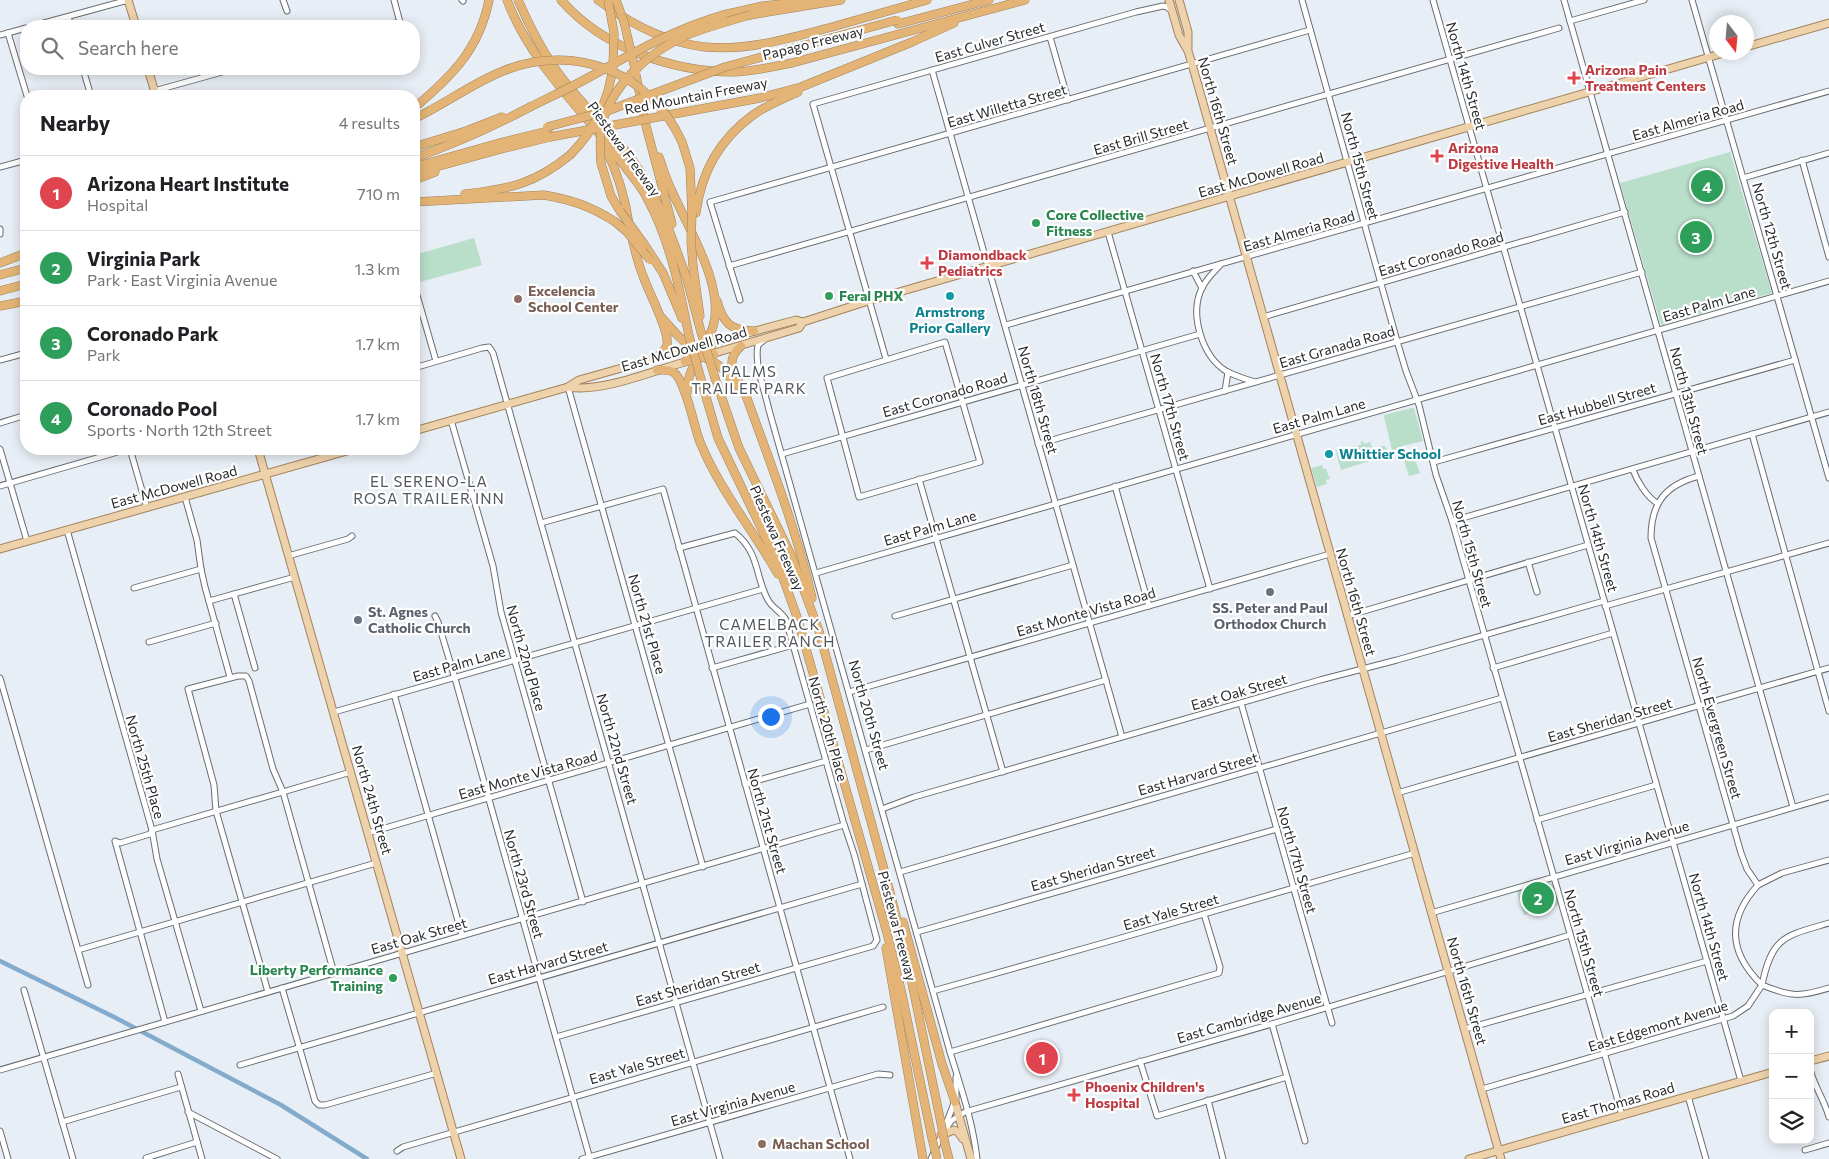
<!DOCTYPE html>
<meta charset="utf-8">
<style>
:root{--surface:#fff;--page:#f2f2f2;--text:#202124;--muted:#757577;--line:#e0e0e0;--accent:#db2777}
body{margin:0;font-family:Commissioner,sans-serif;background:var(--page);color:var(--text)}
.controls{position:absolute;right:15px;bottom:15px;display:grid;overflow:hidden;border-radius:10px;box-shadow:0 2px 12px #0003}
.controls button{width:45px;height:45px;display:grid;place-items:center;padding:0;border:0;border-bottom:1px solid var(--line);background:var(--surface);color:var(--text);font:25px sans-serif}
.compass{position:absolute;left:1709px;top:15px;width:45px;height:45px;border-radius:50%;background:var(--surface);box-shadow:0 2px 12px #0003;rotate:164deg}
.you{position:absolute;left:770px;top:716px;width:18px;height:18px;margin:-12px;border:4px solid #fff;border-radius:50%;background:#1a73e8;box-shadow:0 0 0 8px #1a73e833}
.badge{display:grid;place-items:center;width:32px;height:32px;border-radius:50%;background:var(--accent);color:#fff;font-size:16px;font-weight:700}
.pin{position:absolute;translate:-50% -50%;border:2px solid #fff;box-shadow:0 1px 5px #0006}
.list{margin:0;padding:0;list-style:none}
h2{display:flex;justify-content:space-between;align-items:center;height:65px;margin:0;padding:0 20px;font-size:21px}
h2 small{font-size:16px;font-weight:400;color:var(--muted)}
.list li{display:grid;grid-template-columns:32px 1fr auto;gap:15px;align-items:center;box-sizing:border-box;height:75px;padding:0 20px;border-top:1px solid var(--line)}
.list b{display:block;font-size:19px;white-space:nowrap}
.list p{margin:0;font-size:16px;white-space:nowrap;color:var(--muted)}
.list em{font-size:16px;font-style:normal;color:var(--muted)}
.icon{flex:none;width:28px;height:28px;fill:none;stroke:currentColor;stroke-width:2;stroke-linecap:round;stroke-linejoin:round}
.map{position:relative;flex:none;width:1829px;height:1159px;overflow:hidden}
.search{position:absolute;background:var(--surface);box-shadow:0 2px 12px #0003;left:20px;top:20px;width:400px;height:55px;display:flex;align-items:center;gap:12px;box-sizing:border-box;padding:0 18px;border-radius:20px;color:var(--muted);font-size:19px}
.panel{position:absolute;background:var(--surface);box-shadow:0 2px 12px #0003;left:20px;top:90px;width:400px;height:365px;border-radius:20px}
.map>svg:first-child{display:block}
</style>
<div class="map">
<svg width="1829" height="1159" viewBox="0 0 1829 1159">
<rect width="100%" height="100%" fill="#e8eef5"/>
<g fill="#b9dfca">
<polygon points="1730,152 1772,293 1662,325 1660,322 1620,183"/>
<polygon points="474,238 482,265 420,282 414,255"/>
<polygon points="1412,408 1414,408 1423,441 1402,446 1404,452 1407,451 1410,460 1415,459 1420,473 1409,476 1401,451 1341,470 1336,453 1338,452 1335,450 1361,445 1361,441 1363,441 1364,444 1370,442 1373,451 1381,446 1385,446 1388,451 1392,450 1384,417 1384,415"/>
<polygon points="1322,465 1323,468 1326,469 1330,479 1326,480 1327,484 1317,487 1311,468"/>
<polygon points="1550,882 1552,884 1559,905 1524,915 1517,891"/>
</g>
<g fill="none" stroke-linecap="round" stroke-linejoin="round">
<polyline stroke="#83abcc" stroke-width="4.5" points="0,961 114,1017 281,1105 367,1159"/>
<defs>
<g id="minor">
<polyline points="283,0 287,11"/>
<polyline points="394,0 401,26"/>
<polyline points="462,0 463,1"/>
<polyline points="1302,0 1397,341 1406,371 1419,405 1436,475 1452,521 1622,1115"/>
<polyline points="1433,0 1741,1081"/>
<polyline points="1564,0 1793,807"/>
<polyline points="1692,0 1829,478"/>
<polyline points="68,17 71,26"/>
<polyline points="1570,21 1644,0"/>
<polyline points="33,26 128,0"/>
<polyline points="384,26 400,22"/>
<polyline points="8,33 27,96"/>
<polyline points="0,35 26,28"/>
<polyline points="1050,37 1068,100"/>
<polyline points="83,69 91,96"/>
<polyline points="932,70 1122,737"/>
<polyline points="154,91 233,69"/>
<polyline points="1802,160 1829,257"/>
<polyline points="0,167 26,160"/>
<polyline points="1743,178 1829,153"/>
<polyline points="0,229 0,234"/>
<polyline points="1108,232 1210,589"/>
<path d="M1221,264c-6,7 -15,15 -19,24 -13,26 0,68 24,83 9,5 19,8 29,11"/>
<polyline points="729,266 1559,28"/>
<polyline points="1193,271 1202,288"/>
<polyline points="414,285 436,361"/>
<polyline points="740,300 710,202 1310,30"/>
<polyline points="1263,317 1625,212"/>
<polyline points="1006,325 1829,91"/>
<path d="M764,340l-6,5c-4,20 7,46 11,65l181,642c11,36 23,70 27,107"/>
<polygon points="945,342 980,462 859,497 827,378"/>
<polyline points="886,359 813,104 1136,12 1163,6 1167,7 1172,11"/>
<polyline points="0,360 26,353"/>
<polyline points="414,368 482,348 489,347 493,353 720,1159"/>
<polyline points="568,387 703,867"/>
<polyline points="1225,391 1228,372"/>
<polyline points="451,420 493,566 501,612 583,902"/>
<polyline points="0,423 26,415"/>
<polyline points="1752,434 1829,711"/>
<polyline points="1038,444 1642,272"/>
<polyline points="0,449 27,541"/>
<polyline points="130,449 147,508"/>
<polyline points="782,454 1200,334"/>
<polyline points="1434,462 1795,360"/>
<path d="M1633,470c4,11 14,27 24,33"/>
<path d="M1699,476c-34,9 -48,27 -48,62l90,315 6,16 11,16c-32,35 -29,68 4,100"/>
<polyline points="919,479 1003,772"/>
<polyline points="0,486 128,449"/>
<polyline points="1115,486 1149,606"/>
<polyline points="185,497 197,540 201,569 205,587 230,677"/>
<polyline points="1452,521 1829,412"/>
<polyline points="541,523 663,489 850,1159"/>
<polyline points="67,530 152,830 157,859 201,1011"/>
<polyline points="288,556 348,539 352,536"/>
<polyline points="1528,562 1537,592"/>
<polyline points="816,573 1829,281"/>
<polyline points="134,588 201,569"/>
<polyline points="234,594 255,668"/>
<polyline points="209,601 295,577"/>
<polyline points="1605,606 1829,543"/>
<polyline points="435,616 438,622 456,682 590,1159"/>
<polyline points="895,616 1073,565"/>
<polyline points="1347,616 1588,545"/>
<polyline points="149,642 216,623"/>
<polyline points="712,668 793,645"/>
<polyline points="1493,668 1613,633"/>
<polyline points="0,678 88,985"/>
<polyline points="849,692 1330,554"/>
<polyline points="394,694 462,935"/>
<polyline points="1241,703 1332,1023"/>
<polyline points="334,712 763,589"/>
<polyline points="866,750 1106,680"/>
<polyline points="745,784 826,761"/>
<polyline points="1397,793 1829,668"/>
<polyline points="882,809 914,797 1320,680 1397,660 1604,601"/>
<polyline points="1537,820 1656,785"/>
<polyline points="368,833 810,704"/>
<polyline points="900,872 1502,698"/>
<polyline points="1758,885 1782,873 1829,860"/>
<polyline points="1431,913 1829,797"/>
<polyline points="917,932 1277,829"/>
<polyline points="78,950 376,863"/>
<path d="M1762,985c10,-49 23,-49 67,-62"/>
<polyline points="282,988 315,1101 319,1105 325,1105 437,1073"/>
<polyline points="24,990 73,1159"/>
<polyline points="933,991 1107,942 1415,853"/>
<polyline points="268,992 216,811 214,785 188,689 238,676 246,676 249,681 273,769 283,792 334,973"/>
<polyline points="165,1022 115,841 120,843 150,834 152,830 351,772"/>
<polyline points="1272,1024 1305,1141"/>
<polyline points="1465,1029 1707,961"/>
<path d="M556,1037l317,-91 4,-6 -23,-86 -11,-33 -57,-201c-4,-8 -14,-12 -18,-20 -13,-23 -8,-47 -33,-67l-56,15"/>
<polyline points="950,1052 1219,973 1220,967 1204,914"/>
<polyline points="1140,1061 1157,1116 1287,1077"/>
<polyline points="240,1065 862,884"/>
<path d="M1810,1069c4,17 14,30 19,48"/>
<polyline points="0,1070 844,825"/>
<polyline points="178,1074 202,1159"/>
<path d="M1482,1089l251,-73 15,-10 14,-21c29,12 38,12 67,3"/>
<polyline points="1688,1096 1706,1159"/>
<polyline points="1208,1100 1223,1159"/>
<polyline points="188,1112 277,1159"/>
<polyline points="62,1122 181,1087"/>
<polyline points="946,1124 956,1098 956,1077"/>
<polyline points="0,1131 8,1159"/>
<polyline points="943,1133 951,1121 965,1112 1272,1024 1570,935"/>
<polyline points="1805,1150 1829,1143"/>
<polyline points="397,1151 403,1147 883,1007"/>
<polyline points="146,1158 197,1142"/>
<polyline points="582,1159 878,1074 890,1075"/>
<polyline points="931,1159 943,1132"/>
</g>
<g id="major">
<polyline points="128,0 136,26"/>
<polyline points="1169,0 1179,35 1188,51 1192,64 1501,1159"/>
<polyline points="1179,0 1188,32 1188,48"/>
<polyline points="1746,47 1829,23"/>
<polyline points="148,69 156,96"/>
<polyline points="711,343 796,320 803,322 868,301 1727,52"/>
<polyline points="708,355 799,328 803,322"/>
<path d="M568,387c34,6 87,-17 120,-26"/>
<polyline points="414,431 568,387 579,380 686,350"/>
<polyline points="258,449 461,1159"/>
<polyline points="0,549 354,449"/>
<polyline points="1810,1061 1829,1056"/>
<polyline points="955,1102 971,1159"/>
<polyline points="941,1135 954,1130 958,1132 963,1139"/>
<polyline points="1469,1159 1773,1072"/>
</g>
<g id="highway">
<path d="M507,0c24,64 76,110 116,164 8,11 18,22 24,34 23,42 33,92 42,138"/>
<path d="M518,0c10,23 22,47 36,67 23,34 55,61 79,94 26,36 39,77 54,118"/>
<path d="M561,0c42,48 111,72 174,72 20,-1 38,-5 57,-9l233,-63"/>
<path d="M598,0c31,23 68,43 107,47 44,4 85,-9 127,-20 32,-9 64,-18 95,-27"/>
<polyline points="723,15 763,6 818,0"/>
<polyline points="750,15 841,0"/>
<polyline points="898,24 989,0"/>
<polyline points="636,75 646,126 672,224"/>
<path d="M414,108c37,-31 65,-58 75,-108"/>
<polyline points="601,111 608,91 613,69"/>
<polyline points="663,116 760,98 801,87 912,42 954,23"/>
<polyline points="414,119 429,111"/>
<polyline points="682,142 690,168 692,213"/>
<path d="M604,145c13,26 21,51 25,79"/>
<polyline points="414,147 466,131 502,117"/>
<path d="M659,157c4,11 7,22 12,32 16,38 61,106 38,147 -6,10 -15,18 -24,26"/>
<path d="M414,158c40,-14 78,-31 116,-51"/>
<polyline points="601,163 611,196 620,211"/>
<polyline points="414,167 503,142 548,131"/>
<polyline points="414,173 505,148 550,137"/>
<polyline points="414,180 435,172"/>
<path d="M465,194c44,-5 70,-10 105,-39"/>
<path d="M414,202l130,-7c28,5 46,11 70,26"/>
<path d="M696,213c5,-40 24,-74 57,-98 14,-10 30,-16 45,-23"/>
<path d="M632,238c3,13 6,25 11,38 5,15 27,55 24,69 -2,7 -8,10 -13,14"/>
<polyline points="644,244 663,273 682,318"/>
<polyline points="0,263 26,253"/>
<polyline points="693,266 700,316"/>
<polyline points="0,275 26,268"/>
<polyline points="686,276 701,332"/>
<polyline points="0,291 26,284"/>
<path d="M717,301c6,22 14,30 37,30"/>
<polyline points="0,306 26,301"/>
<path d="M662,318c21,23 20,27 52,36"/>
<path d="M741,346c-6,6 -10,11 -9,20 3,12 12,23 16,35 23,64 49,130 64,197"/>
<path d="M681,351c26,6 41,10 54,35"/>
<path d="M657,370c5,0 11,-1 16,2 12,6 21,55 27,70 19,47 53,88 78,132"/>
<polyline points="715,378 739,448 791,555 819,631 885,873 907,959 941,1123"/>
<polyline points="702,383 718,438 777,561 797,617 887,933 901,990 932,1138"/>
<path d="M687,393c0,-24 11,-35 28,-51"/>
<polyline points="903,922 942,1064 955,1102"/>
<polyline points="886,948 923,1159"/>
<polyline points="945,1144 949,1159"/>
</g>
</defs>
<use href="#minor" stroke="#686d73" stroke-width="7"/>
<use href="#major" stroke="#a1835b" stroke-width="9"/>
<use href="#highway" stroke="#a1835b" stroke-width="9"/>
<use href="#minor" stroke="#fff" stroke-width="5"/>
<use href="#major" stroke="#eed2ac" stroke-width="7"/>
<use href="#highway" stroke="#e3b475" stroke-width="8"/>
<defs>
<g id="highway-bridge">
<polyline points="608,0 614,33 613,67"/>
<polyline points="616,0 624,22 636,73"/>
<path d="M530,107c22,-11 44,-21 65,-33 42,-23 82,-46 128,-59"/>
<path d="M429,111c24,-13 49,-30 74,-40 72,-29 147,1 179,71"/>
<polyline points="547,127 607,111 725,67 897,20"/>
<polyline points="550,137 663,116"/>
<path d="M570,155c13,-13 23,-27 31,-44"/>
<path d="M601,163c-1,-14 -2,-30 2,-43 13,-40 47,-68 84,-85 20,-8 42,-14 63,-20"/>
<polyline points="620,211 644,244"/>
<polyline points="692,213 691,241 693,266"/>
<polyline points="614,221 626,231 650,260"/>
<polyline points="701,332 715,378"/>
<polyline points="689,336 702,383"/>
<polyline points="941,1123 945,1144"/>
<polyline points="932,1138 937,1159"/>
</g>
</defs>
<use href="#highway-bridge" stroke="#a1835b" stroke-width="9" stroke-linecap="butt"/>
<use href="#highway-bridge" stroke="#e3b475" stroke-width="8"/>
</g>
<g fill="#e0444e" stroke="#fff" stroke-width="2">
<path d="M1571.5 70.5h5v5h5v5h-5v5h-5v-5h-5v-5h5z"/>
<path d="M1434.5 148.5h5v5h5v5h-5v5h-5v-5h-5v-5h5z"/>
<path d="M924.5 255.5h5v5h5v5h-5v5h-5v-5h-5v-5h5z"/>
<path d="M1071.5 1087.5h5v5h5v5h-5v5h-5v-5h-5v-5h5z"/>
</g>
<g fill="#2e9e5b" stroke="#fff" stroke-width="2">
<circle cx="1036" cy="223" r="5"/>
<circle cx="829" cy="296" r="5"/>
<circle cx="393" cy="978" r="5"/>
</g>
<g fill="#0f9aa8" stroke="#fff" stroke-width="2">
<circle cx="950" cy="296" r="5"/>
<circle cx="1329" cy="454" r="5"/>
</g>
<g fill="#8d6e63" stroke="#fff" stroke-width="2">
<circle cx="518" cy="299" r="5"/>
<circle cx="762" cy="1144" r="5"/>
</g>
<g fill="#6b7280" stroke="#fff" stroke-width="2">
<circle cx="1270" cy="592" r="5"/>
<circle cx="358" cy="620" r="5"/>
</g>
<g text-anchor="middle" stroke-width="4.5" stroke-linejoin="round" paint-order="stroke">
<g font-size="14" fill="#27292b" stroke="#fff">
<text transform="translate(990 42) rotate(-16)" y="5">East Culver Street</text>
<text transform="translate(813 43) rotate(-14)" y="5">Papago Freeway</text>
<text transform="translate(1466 76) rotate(74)" y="5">North 14th Street</text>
<text transform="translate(696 96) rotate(-11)" y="5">Red Mountain Freeway</text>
<text transform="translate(1007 106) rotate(-16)" y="5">East Willetta Street</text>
<text transform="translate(1218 111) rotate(74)" y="5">North 16th Street</text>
<text transform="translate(1688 120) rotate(-16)" y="5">East Almeria Road</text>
<text transform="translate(1141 137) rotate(-16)" y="5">East Brill Street</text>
<text transform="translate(624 149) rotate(54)" y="5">Piestewa Freeway</text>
<text transform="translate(1360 166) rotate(75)" y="5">North 15th Street</text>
<text transform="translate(1261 175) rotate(-16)" y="5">East McDowell Road</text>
<text transform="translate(1299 231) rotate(-16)" y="5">East Almeria Road</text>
<text transform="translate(1772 236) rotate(74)" y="5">North 12th Street</text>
<text transform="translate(1441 254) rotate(-16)" y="5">East Coronado Road</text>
<text transform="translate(1709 304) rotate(-16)" y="5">East Palm Lane</text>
<text transform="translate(1337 347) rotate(-16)" y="5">East Granada Road</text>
<text transform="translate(684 349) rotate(-16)" y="5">East McDowell Road</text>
<text transform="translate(945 395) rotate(-16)" y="5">East Coronado Road</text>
<text transform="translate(1038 400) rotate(74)" y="5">North 18th Street</text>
<text transform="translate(1689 401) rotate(75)" y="5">North 13th Street</text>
<text transform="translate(1597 404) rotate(-16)" y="5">East Hubbell Street</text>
<text transform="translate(1170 407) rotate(74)" y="5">North 17th Street</text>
<text transform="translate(1319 416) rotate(-16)" y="5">East Palm Lane</text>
<text transform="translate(174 487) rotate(-15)" y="5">East McDowell Road</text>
<text transform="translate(930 528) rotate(-16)" y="5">East Palm Lane</text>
<text transform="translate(777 538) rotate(66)" y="5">Piestewa Freeway</text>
<text transform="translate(1598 538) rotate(74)" y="5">North 14th Street</text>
<text transform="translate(1472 554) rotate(74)" y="5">North 15th Street</text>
<text transform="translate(1356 602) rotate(74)" y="5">North 16th Street</text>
<text transform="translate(1086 612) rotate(-16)" y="5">East Monte Vista Road</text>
<text transform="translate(647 624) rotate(74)" y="5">North 21st Place</text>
<text transform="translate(526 658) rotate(74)" y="5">North 22nd Place</text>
<text transform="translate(459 664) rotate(-16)" y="5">East Palm Lane</text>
<text transform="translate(1239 692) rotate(-16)" y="5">East Oak Street</text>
<text transform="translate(869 715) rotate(74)" y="5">North 20th Street</text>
<text transform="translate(1610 720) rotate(-16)" y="5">East Sheridan Street</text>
<text transform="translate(1717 728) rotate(74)" y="5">North Evergreen Street</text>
<text transform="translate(828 729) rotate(74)" y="5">North 20th Place</text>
<text transform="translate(617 749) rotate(74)" y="5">North 22nd Street</text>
<text transform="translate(145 767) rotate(74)" y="5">North 25th Place</text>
<text transform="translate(1198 774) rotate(-16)" y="5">East Harvard Street</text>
<text transform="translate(528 775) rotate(-16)" y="5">East Monte Vista Road</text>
<text transform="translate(372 800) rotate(74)" y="5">North 24th Street</text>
<text transform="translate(767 821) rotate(74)" y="5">North 21st Street</text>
<text transform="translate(1627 843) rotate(-16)" y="5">East Virginia Avenue</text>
<text transform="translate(1297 860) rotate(74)" y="5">North 17th Street</text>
<text transform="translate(1093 869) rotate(-16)" y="5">East Sheridan Street</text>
<text transform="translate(524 884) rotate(74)" y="5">North 23rd Street</text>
<text transform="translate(1171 912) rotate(-16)" y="5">East Yale Street</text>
<text transform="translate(897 926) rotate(75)" y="5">Piestewa Freeway</text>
<text transform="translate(1709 927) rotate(74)" y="5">North 14th Street</text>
<text transform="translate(419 936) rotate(-16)" y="5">East Oak Street</text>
<text transform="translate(1584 943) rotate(74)" y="5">North 15th Street</text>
<text transform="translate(548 963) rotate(-16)" y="5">East Harvard Street</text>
<text transform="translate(698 984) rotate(-16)" y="5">East Sheridan Street</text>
<text transform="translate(1467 991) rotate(74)" y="5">North 16th Street</text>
<text transform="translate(1249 1018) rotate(-16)" y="5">East Cambridge Avenue</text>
<text transform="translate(1658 1026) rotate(-17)" y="5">East Edgemont Avenue</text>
<text transform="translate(637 1066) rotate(-16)" y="5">East Yale Street</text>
<text transform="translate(1618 1103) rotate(-16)" y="5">East Thomas Road</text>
<text transform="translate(733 1104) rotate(-16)" y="5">East Virginia Avenue</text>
</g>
<g font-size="14" font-weight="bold" fill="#be3a42" stroke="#fff" text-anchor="start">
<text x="1585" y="75">Arizona Pain<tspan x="1585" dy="16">Treatment Centers</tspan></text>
<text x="1448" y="153">Arizona<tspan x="1448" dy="16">Digestive Health</tspan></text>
<text x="938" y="260">Diamondback<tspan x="938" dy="16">Pediatrics</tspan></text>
<text x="1085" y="1092">Phoenix Children's<tspan x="1085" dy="16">Hospital</tspan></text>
</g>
<g font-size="14" font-weight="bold" fill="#27864d" stroke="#fff" text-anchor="start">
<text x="1046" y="220">Core Collective<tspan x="1046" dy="16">Fitness</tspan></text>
<text x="839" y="301">Feral PHX</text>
<text x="383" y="975" text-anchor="end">Liberty Performance<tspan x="383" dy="16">Training</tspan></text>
</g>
<g font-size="14" font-weight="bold" fill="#785e54" stroke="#fff" text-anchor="start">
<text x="528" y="296">Excelencia<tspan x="528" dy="16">School Center</tspan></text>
<text x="772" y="1149">Machan School</text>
</g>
<g font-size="14" font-weight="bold" fill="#0d838f" stroke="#fff">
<text x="950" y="317">Armstrong<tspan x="950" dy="16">Prior Gallery</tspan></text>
<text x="1339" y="459" text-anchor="start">Whittier School</text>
</g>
<g font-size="14" font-weight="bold" fill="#5b616d" stroke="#fff">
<text x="1270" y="613">SS. Peter and Paul<tspan x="1270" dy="16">Orthodox Church</tspan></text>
<text x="368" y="617" text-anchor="start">St. Agnes<tspan x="368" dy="16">Catholic Church</tspan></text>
</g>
<g font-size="15" letter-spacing="1" fill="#52575d" stroke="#fff">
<text x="749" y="377">PALMS<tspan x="749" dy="17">TRAILER PARK</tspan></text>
<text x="429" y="487">EL SERENO-LA<tspan x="429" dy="17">ROSA TRAILER INN</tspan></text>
<text x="770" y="630">CAMELBACK<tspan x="770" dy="17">TRAILER RANCH</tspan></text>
</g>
</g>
</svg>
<div class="controls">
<button>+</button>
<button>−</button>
<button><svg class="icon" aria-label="layers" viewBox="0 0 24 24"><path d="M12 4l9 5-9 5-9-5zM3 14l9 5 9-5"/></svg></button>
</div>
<svg class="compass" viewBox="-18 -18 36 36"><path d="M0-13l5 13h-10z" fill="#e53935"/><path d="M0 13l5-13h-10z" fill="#757577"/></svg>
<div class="you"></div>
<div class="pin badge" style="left:1042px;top:1058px;background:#e0444e">1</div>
<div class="pin badge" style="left:1538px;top:898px;background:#2e9e5b">2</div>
<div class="pin badge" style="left:1696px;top:237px;background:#2e9e5b">3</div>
<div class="pin badge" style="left:1707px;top:186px;background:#2e9e5b">4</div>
<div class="search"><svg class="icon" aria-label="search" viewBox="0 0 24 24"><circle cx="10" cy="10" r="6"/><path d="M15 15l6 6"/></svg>Search here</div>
<section class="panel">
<h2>Nearby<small>4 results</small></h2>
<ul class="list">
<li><span class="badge" style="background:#e0444e">1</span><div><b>Arizona Heart Institute</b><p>Hospital</p></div><em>710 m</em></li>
<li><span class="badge" style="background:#2e9e5b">2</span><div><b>Virginia Park</b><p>Park · East Virginia Avenue</p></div><em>1.3 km</em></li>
<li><span class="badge" style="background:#2e9e5b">3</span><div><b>Coronado Park</b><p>Park</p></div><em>1.7 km</em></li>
<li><span class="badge" style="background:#2e9e5b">4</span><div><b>Coronado Pool</b><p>Sports · North 12th Street</p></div><em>1.7 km</em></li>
</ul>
</section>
</div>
